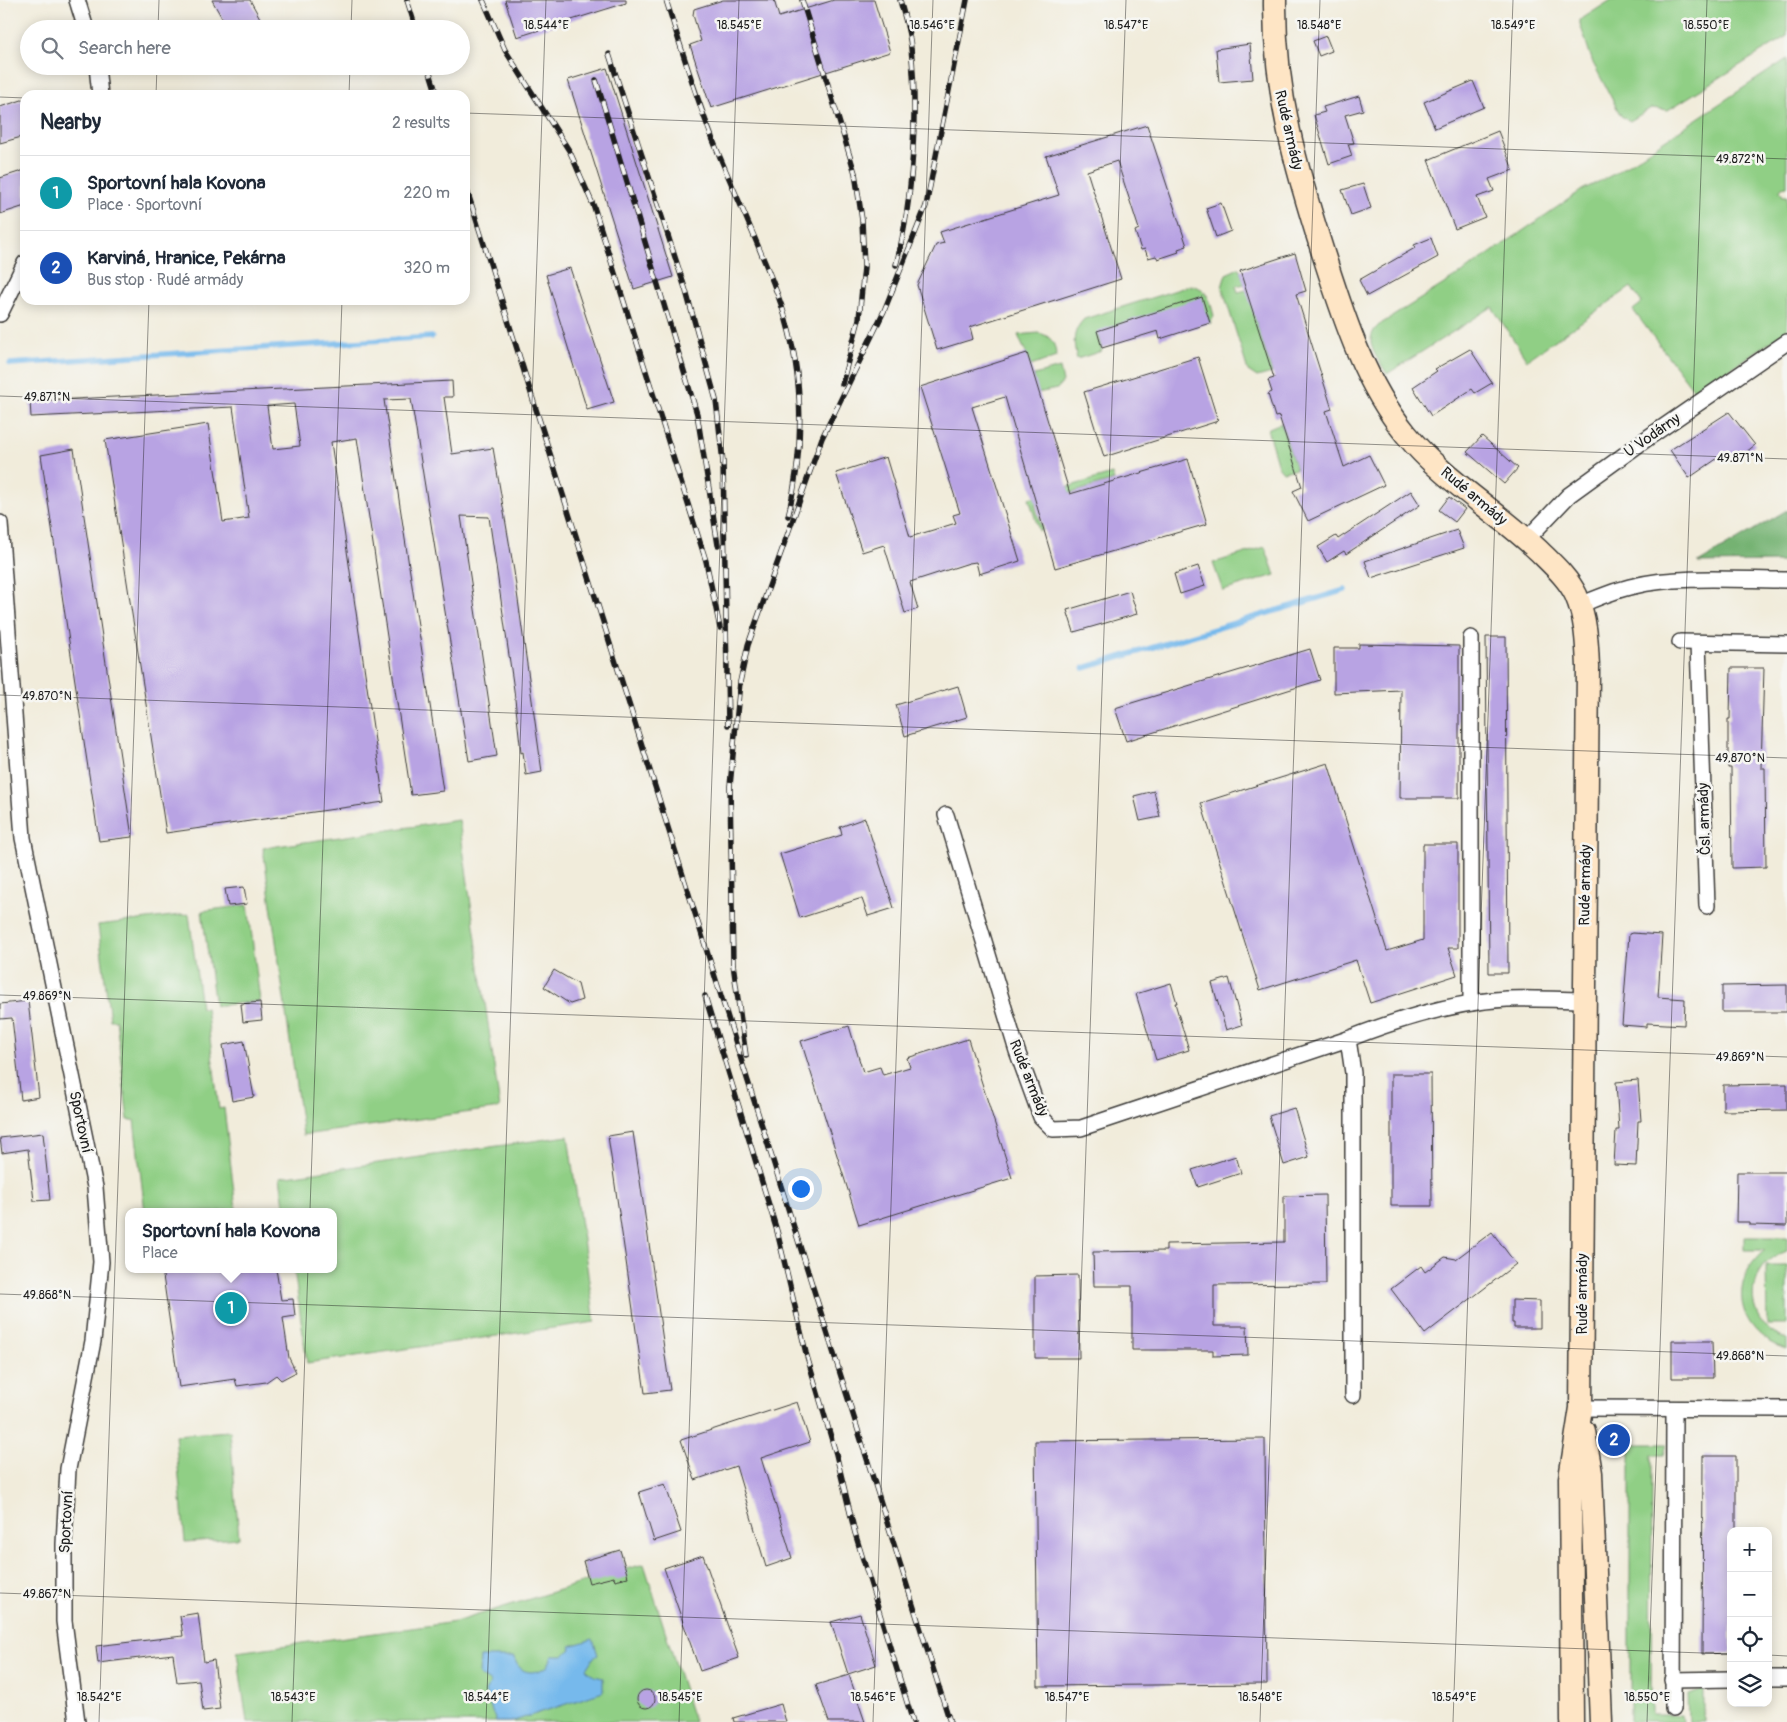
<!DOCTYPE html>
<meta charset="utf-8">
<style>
:root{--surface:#fff;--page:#f2f2f3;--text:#1f2937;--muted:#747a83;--line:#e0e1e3;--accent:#c8321e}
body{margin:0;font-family:Pangolin,sans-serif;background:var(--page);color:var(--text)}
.controls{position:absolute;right:15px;bottom:15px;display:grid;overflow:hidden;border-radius:10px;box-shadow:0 2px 12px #0003}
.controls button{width:45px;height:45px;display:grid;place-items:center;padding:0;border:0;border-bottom:1px solid var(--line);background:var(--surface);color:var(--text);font:25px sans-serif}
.you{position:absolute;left:800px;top:1188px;width:18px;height:18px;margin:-12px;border:4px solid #fff;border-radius:50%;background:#1a73e8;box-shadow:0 0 0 8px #1a73e833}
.badge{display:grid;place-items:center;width:32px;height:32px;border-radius:50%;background:var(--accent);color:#fff;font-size:16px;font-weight:700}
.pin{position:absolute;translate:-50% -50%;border:2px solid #fff;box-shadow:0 1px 5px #0006}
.popup{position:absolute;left:125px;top:1208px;width:212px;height:65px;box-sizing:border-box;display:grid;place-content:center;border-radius:10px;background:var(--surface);filter:drop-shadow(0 1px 4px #0005);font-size:16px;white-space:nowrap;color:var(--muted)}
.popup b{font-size:19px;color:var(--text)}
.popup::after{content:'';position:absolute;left:50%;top:100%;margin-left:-10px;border:10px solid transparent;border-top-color:var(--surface)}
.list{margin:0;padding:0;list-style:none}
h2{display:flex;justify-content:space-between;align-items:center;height:65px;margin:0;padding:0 20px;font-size:21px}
h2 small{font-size:16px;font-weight:400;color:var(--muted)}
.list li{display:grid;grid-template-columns:32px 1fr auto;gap:15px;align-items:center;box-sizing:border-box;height:75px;padding:0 20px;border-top:1px solid var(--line)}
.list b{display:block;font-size:19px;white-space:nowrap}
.list p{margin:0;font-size:16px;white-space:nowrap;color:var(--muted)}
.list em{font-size:16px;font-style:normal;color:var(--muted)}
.icon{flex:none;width:28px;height:28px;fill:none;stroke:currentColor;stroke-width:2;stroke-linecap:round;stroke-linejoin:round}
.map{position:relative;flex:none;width:1787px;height:1722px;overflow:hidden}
.search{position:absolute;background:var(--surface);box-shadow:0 2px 12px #0003;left:20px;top:20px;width:450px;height:55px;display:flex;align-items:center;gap:12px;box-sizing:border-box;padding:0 18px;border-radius:28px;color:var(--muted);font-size:19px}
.panel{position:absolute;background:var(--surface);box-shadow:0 2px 12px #0003;left:20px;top:90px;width:450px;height:215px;border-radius:15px}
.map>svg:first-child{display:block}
</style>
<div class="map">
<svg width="1787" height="1722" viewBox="0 0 1787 1722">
<rect width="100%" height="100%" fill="#f6f6f2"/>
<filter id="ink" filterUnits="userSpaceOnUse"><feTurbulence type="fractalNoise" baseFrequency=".02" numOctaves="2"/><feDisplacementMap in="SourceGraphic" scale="10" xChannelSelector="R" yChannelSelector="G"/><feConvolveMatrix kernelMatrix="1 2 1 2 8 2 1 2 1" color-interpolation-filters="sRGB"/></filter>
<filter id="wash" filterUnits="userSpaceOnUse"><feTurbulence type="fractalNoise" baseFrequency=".0096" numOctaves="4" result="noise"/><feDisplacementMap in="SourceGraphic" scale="20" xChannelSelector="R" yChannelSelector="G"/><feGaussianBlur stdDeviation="1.12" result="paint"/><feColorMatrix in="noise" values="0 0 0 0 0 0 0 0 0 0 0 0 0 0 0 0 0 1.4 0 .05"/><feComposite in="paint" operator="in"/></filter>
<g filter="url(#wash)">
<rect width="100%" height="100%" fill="#f1ecdb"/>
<g fill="#90cf85" stroke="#567650">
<polygon points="1611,0 1787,0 1787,36 1668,110 1651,108 1630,121 1621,116 1593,63 1580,24 1580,20"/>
<path d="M1787,59v127l-5,1 -2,4 3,5h4v135l-92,61 -62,-82 9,-7 -11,-16 -104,73 -35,-53 -105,67c-9,-16 -26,-33 -8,-49l87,-55 116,-80 30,-15z"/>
<polygon points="1239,268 1245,284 1236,286 1238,292 1247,290 1272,373 1257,377 1248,371 1222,287 1226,274"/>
<path d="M1189,286c18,-1 21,15 25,30l-4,8 -8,-25 -105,33 5,19 -25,8c-4,-17 -5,-27 7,-40z"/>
<path d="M1038,333c13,2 18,11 18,24l-25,9c-3,-11 -9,-20 -13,-31z"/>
<polygon points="1060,368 1063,382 1057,389 1037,393 1034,375"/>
<polygon points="1281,423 1296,469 1283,472 1278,466 1268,432 1269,428"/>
<polygon points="1112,474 1114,480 1035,504 1042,530 1039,531 1029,498"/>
<polygon points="1265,547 1275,575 1223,591 1213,563"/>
<polygon points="459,820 500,1108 303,1135 263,848"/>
<polygon points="248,905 260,1001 215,1006 202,911"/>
<polygon points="189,914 201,1008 206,1008 219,1109 224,1108 236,1209 214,1212 145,1212 134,1120 128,1120 116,1020 110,1020 98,925"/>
<polygon points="568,1136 595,1322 307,1363 294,1269 334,1269 334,1212 285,1212 280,1177"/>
<path d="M1744,1237h43v14c-45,12 -45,76 0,88v10c-48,-14 -62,-66 -22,-99h-21z"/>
<polygon points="1766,1266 1787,1266 1787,1325 1767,1325"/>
<polygon points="230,1431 239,1538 185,1542 175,1435"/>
<polygon points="1630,1444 1667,1444 1664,1455 1652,1455 1651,1715 1681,1715 1682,1722 1630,1722"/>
<polygon points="620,1550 626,1569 644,1564 694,1722 247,1722 237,1652 455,1622 588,1581 583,1561"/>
<polygon points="1704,1689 1704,1722 1689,1722 1688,1694"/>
</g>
<polygon fill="#74b272" stroke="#486747" points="1787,510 1787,562 1698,563"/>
<path fill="#76b9ec" stroke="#496a84" d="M593,1639l5,16 -5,3 -7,11 8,7 9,2v14l-92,30h-15l-11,-31 6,-8 -12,-8 1,-18h34c5,18 20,18 34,9l4,-10h11l8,-7 -1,-3z"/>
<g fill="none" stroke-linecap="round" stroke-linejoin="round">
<g stroke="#76b9ec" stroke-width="5.5">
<polyline points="10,364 432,337"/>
<polyline points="1084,668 1345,590"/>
</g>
</g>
<g id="blocks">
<g fill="#b8a3e3" fill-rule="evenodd">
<polygon points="212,0 250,0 266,29 228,29"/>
<polygon points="505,0 626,0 626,3 517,37"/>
<polygon points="723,0 774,0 779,17 834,0 874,0 890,52 711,108 690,45 701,41 693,15 694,9"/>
<polygon points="1326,36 1332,51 1319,56 1313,41"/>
<polygon points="1250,44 1253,79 1219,82 1216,49"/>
<polygon points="607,68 673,277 634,289 568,80"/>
<polygon points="1473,81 1484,107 1435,128 1424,102"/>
<polygon points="1359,96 1363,110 1345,115 1354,143 1348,144 1352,156 1329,164 1314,115 1325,112 1323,107"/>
<polygon points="25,99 25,136 0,143 0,107"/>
<polygon points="1147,125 1187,246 1178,249 1179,252 1158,259 1156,256 1148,258 1145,249 1141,250 1135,231 1139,229 1117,161 1087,171 1121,279 970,327 973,339 937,350 917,285 936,245 944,243 940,232 1059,195 1046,156"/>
<polygon points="1498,131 1513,170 1489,179 1494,191 1477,197 1485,217 1455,229 1428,160"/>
<polygon points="25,170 25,206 0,214 0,178"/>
<polygon points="1363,184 1371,208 1351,215 1342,190"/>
<polygon points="1221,203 1231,231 1216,237 1206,208"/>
<polygon points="1431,238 1438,257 1367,296 1359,280 1415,248 1414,245"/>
<polygon points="1295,253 1306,291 1296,294 1332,409 1326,411 1344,467 1369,455 1384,485 1308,521 1293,491 1302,487 1279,416 1275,417 1268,394 1272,392 1268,380 1274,378 1240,271"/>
<polygon points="570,268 614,402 587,410 546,275"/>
<polygon points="1202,297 1210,323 1160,339 1158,331 1102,348 1097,331"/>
<polygon points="1470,349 1492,383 1475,393 1472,389 1431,416 1413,387 1437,371 1435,369"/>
<polygon points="1027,353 1070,494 1188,459 1207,524 1055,568 1005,397 972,407 1020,561 979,574 976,562 969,563 910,582 918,609 905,613 884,545 862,552 836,473 886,457 910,537 956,523 953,515 960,513 920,387"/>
<polygon points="1198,357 1218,421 1104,457 1084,392"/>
<path d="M452,381l1,16h-9l8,57 41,-6 21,123 28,201 -16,3 -3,-23 -2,1 -7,-63 -25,-173 -28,-1 36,240 -28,5 -58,-362 -27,1 59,391 -32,4 -54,-357 -26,4 53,360 -218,31 -61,-393 103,-16 15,98 26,-4 -16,-111 -202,10 -1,-16zM294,404l6,42 -27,3 -6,-43z"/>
<polygon points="1729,412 1755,445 1736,460 1718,458 1689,478 1670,450"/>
<polygon points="1482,436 1518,468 1504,484 1467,452"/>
<polygon points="74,449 132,837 99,841 41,455"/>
<polygon points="1411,491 1420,505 1346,554 1344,551 1327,562 1318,547 1336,536 1338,539"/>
<polygon points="1449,497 1465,509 1455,522 1439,510"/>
<polygon points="1457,530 1464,548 1371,578 1365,561"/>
<polygon points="1198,566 1205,586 1180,594 1174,574"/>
<polygon points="1130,591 1137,614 1074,632 1067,610"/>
<polygon points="1486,637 1506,637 1508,973 1489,973"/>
<polygon points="1359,644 1459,646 1459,798 1400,798 1401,690 1334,693 1334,648 1359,648"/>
<polygon points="1310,649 1320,680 1126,741 1115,708"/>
<polygon points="1731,668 1764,668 1761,768 1765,768 1766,867 1732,868 1731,768 1728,768 1728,719 1730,719"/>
<polygon points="958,686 967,717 905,736 896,705"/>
<polygon points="1328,763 1387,951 1423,940 1423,844 1458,844 1458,948 1448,948 1457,975 1370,1003 1356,960 1260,990 1201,803"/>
<polygon points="1154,791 1160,817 1140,821 1134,796"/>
<polygon points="865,818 894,908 868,916 862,899 859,899 800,918 780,854 842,835 840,827"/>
<polygon points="244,887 247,904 228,906 225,889"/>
<polygon points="1632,933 1662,935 1658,997 1685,999 1684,1025 1647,1023 1647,1027 1622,1025 1629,934"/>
<polygon points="554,970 578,984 582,1000 570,1004 544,987"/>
<polygon points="1229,978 1242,1025 1226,1030 1212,983"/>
<polygon points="1171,983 1177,1003 1175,1003 1189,1050 1156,1060 1136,994"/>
<polygon points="1787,985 1787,1012 1722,1012 1722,986"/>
<polygon points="28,1001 39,1097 21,1100 12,1018 0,1019 0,1004"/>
<polygon points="260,1002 262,1020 243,1022 241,1004"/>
<polygon points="849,1026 863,1072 880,1067 883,1075 910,1067 907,1058 968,1039 1012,1178 859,1225 801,1041"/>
<polygon points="244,1041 254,1097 232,1101 223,1045"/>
<polygon points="1391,1074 1431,1074 1432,1206 1391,1206"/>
<polygon points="1638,1080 1641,1121 1638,1121 1636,1166 1614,1165 1616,1130 1619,1130 1616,1082"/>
<polygon points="1787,1084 1787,1110 1723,1111 1723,1085"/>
<polygon points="1294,1108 1309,1157 1284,1165 1269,1116"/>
<polygon points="633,1132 670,1390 645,1393 608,1136"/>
<polygon points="43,1133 50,1200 34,1201 28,1149 2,1153 0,1138"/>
<polygon points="1236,1156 1241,1173 1198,1187 1192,1170"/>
<polygon points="1737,1172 1787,1172 1787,1226 1750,1225 1750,1222 1736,1222"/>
<polygon points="1325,1195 1326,1284 1214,1285 1214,1326 1247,1326 1248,1355 1213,1356 1213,1350 1132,1350 1132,1286 1094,1286 1093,1252 1166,1251 1166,1244 1284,1242 1284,1196"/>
<polygon points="1492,1232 1516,1264 1425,1334 1391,1289 1421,1266 1425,1272 1445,1257 1456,1259"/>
<polygon points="162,1269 276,1269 281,1300 293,1299 295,1316 283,1318 289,1358 296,1372 281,1380 276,1375 266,1382 237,1386 235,1379 179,1387"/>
<polygon points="1078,1275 1079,1358 1035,1358 1035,1276"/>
<polygon points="1512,1300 1540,1301 1540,1328 1514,1328 1514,1323 1512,1323"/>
<polygon points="1672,1341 1712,1341 1713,1378 1672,1378"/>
<polygon points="797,1402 810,1442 761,1458 792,1558 766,1567 736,1466 695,1480 681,1440"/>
<polygon points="1265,1439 1267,1684 1038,1686 1035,1441"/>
<polygon points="1703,1456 1736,1456 1736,1531 1731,1531 1731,1653 1702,1654"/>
<polygon points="665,1484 681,1532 654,1541 639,1492"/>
<polygon points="620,1550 628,1577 615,1580 614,1577 589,1583 583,1561"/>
<polygon points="703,1555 739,1658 700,1671 664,1568"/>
<polygon points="198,1613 204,1662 214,1660 220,1709 203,1711 199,1680 177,1682 173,1654 98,1663 96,1646 183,1636 180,1616"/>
<polygon points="860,1614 876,1665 848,1674 831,1622"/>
<polygon points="849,1675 865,1722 829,1722 816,1685"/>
<circle cx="646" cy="1699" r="9"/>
<polygon points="781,1704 786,1722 734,1722 733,1718"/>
</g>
</g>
</g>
<g filter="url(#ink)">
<use href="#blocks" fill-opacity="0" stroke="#3c3b39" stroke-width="1"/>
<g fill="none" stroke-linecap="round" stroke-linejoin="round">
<defs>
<g id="street">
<polyline points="77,0 86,29"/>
<polyline points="97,66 100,95"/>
<polyline points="0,314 25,263"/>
<polyline points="0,523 23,838 95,1187 101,1262 93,1341 68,1469 64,1544 64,1621 77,1722"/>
<polyline points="1527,539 1569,495 1649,437 1787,342"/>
<path d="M1580,605c17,-7 35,-15 54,-19 43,-11 107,-6 153,-6"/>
<polyline points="1680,642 1787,644"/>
<polyline points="1698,643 1707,906"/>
<path d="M946,815l71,236 24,66 12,12 28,-1 267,-89c48,-19 107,-37 159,-40 25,-1 51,1 76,1"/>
<polyline points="1471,1003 1471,638"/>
<polyline points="1348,1039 1353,1073 1353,1395"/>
<polyline points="1581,1408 1787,1409"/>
<polyline points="1768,1678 1787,1678"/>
<polyline points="1672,1680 1731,1679"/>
<polyline points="1673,1709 1674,1409"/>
</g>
<g id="secondary">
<path d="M1275,0c-1,93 21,168 49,256 20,62 40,126 82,178 37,46 90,76 133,117 13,13 29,27 37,44 10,23 11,47 12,72l-7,741 -11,70 2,244"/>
<polyline points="1584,1431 1591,1473 1601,1722"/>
</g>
</defs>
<use href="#street" stroke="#3c3b39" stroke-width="18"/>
<use href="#secondary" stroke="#3c3b39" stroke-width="25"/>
<use href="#street" stroke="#fff" stroke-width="15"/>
<use href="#secondary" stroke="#fee5c5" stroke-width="22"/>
<defs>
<g id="rail">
<polyline points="407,0 416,29"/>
<polyline points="483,0 505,50 570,152 594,207 706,561 720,628"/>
<path d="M666,0c16,50 31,102 51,150 20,48 42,95 60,143 27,70 29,151 11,223"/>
<polyline points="802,0 855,173 862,220 864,267 859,319 842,384"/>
<polyline points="609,54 686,291 716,400 723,462 728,725"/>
<polyline points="428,66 437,95"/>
<polyline points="596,80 697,414 718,545"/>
<polyline points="465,184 950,1722"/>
<path d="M896,265c17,-64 22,-151 15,-217 -1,-16 -7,-32 -11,-48"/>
<polyline points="705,996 777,1231 806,1353 836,1454 855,1533 913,1722"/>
<polyline points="746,1056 733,964 730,786 740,682 748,645 822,438 884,311 926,206 967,0"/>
</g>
</defs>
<use href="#rail" stroke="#1c1c1c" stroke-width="5.5"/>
<use href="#rail" stroke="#f6f6f2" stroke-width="4" stroke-dasharray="11" stroke-linecap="butt"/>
</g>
</g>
<path fill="none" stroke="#1c1c1c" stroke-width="1" stroke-opacity="0.45" d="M158,29l1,-29M351,29l1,-29M156,95l1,-29M349,95l1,-29M0,97l25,1M465,113l1322,46M0,396l1787,63M0,695l1787,63M0,995l1787,62M0,1294l1787,62M0,1593l1731,61M1768,1655l19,1M99,1722l50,-1422M292,1722l50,-1422M486,1722l60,-1722M679,1722l60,-1722M873,1722l60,-1722M1066,1722l60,-1722M1260,1722l60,-1722M1453,1722l60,-1722M1647,1722l60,-1722"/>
<g text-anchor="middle" stroke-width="5" stroke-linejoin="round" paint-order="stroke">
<g font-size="15" fill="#1c1c1c" stroke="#f6f6f2">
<text transform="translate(1289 130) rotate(77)" y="5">Rudé armády</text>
<text transform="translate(1652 435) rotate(-35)" y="5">U Vodárny</text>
<text transform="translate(1474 496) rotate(40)" y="5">Rudé armády</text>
<text transform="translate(1704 819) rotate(-92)" y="5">Čsl. armády</text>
<text transform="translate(1585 885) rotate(-89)" y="5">Rudé armády</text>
<text transform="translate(1029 1078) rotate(68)" y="5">Rudé armády</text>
<text transform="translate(81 1122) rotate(78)" y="5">Sportovní</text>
<text transform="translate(1582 1294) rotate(-90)" y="5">Rudé armády</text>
<text transform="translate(66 1522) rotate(-87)" y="5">Sportovní</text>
</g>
</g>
<g font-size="12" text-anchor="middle" fill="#1c1c1c" stroke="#f6f6f2" stroke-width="5" stroke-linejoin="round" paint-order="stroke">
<text x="546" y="29">18.544°E</text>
<text x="739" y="29">18.545°E</text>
<text x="932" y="29">18.546°E</text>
<text x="1126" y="29">18.547°E</text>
<text x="1319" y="29">18.548°E</text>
<text x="1513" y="29">18.549°E</text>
<text x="1706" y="29">18.550°E</text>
<text x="1740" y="163">49.872°N</text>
<text x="47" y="401">49.871°N</text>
<text x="1740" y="462">49.871°N</text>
<text x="47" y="700">49.870°N</text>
<text x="1740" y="762">49.870°N</text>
<text x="47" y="1000">49.869°N</text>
<text x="1740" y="1061">49.869°N</text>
<text x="47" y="1299">49.868°N</text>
<text x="1740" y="1360">49.868°N</text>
<text x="47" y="1598">49.867°N</text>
<text x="99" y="1701">18.542°E</text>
<text x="293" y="1701">18.543°E</text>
<text x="486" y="1701">18.544°E</text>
<text x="680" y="1701">18.545°E</text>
<text x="873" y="1701">18.546°E</text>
<text x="1067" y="1701">18.547°E</text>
<text x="1260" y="1701">18.548°E</text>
<text x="1454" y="1701">18.549°E</text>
<text x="1647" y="1701">18.550°E</text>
</g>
</svg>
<div class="controls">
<button>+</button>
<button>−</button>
<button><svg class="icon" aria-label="locate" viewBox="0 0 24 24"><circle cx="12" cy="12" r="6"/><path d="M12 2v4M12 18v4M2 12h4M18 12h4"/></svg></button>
<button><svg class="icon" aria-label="layers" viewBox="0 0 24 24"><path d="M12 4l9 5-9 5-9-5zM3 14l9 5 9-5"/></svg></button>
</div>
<div class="you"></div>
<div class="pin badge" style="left:231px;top:1308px;background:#0f9aa8">1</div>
<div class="popup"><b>Sportovní hala Kovona</b>Place</div>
<div class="pin badge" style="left:1614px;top:1440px;background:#1a4fb4">2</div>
<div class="search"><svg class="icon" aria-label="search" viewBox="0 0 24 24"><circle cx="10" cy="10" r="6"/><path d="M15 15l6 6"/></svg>Search here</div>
<section class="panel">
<h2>Nearby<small>2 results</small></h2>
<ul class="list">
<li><span class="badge" style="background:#0f9aa8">1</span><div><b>Sportovní hala Kovona</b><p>Place · Sportovní</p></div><em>220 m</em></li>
<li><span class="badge" style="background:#1a4fb4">2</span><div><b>Karviná, Hranice, Pekárna</b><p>Bus stop · Rudé armády</p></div><em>320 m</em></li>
</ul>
</section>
</div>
